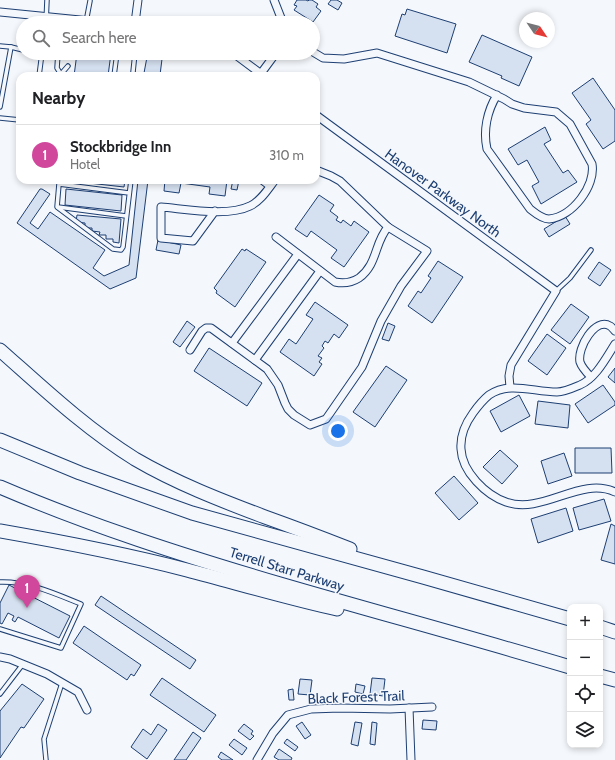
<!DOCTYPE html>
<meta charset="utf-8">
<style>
:root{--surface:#fff;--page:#f6f6f6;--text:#202124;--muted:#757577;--line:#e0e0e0;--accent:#0b8043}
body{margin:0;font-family:Cabin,sans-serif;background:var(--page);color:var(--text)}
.controls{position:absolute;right:12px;bottom:12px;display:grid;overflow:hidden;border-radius:8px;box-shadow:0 2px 6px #0003}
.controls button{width:36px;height:36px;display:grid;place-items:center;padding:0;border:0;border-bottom:1px solid var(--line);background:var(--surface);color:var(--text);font:20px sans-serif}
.compass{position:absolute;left:519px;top:12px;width:36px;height:36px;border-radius:50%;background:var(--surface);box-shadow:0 2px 6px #0003;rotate:125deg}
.you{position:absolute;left:338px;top:431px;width:14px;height:14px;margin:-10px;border:3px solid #fff;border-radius:50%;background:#1a73e8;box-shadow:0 0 0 6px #1a73e833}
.badge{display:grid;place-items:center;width:26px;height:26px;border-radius:50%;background:var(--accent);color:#fff;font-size:13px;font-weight:700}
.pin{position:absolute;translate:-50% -33px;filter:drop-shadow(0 1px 2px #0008)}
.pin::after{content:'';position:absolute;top:21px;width:14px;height:12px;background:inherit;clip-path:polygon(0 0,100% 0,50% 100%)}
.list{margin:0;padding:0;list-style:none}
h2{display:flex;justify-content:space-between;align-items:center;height:52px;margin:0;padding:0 16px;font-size:17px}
h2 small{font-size:13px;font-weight:400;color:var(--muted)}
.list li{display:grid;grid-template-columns:26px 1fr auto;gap:12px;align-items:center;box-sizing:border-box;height:60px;padding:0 16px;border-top:1px solid var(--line)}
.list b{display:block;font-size:15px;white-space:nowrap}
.list p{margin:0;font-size:13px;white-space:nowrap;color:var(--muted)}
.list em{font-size:13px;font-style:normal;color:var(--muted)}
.icon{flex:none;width:22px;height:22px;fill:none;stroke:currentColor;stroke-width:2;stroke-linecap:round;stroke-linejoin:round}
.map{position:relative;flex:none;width:615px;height:760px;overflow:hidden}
.search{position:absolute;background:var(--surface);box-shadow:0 2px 6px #0003;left:16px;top:16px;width:304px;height:44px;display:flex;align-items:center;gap:10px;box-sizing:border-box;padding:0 14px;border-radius:22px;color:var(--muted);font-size:15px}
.panel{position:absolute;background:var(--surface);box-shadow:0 2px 6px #0003;left:16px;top:72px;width:304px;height:112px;border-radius:12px}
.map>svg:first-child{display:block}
</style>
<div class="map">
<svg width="615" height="760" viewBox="0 0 615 760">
<rect width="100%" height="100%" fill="#f4f7fb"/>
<g fill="#d5e0f0" stroke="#1d3f73">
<polygon points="297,0 306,0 308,1 309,0 312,0 318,4 316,7 321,11 313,22 294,10 297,6 294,5"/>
<polygon points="331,0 337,0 342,3 338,10 328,4"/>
<polygon points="407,9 456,24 447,53 395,36 402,14 405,15"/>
<polygon points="482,35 532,57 519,86 501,78 502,76 469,62"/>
<polygon points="77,53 111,53 108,76 74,76"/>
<polygon points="147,57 162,59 160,75 144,73"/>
<polygon points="593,78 615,110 615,141 603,149 586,124 591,120 572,93"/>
<polygon points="545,127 551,140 544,144 563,173 568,170 577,182 541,204 532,186 539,182 527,160 518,165 508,149"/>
<polygon points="62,180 125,180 124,187"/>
<polygon points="138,180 148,180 136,278 110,289 17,223 40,189 42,189 50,194 30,223 38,229 50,212 105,250 93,268 104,276 129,265"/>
<polygon points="165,180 227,180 225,196 209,194 210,187 181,183 179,193 164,191"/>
<polygon points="233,180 239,180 237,190 231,189"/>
<polygon points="66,189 122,195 121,211 65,205"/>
<polygon points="319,195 334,205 330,211 338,217 336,220 341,223 343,220 351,226 354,221 369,232 344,267 331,258 337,250 311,231 307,237 295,229"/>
<polygon points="77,215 121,219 119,243 113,242 113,239 106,239 106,235 99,235 100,232 92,231 92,228 85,228 85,223 76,222"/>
<polygon points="565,216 570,224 549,237 544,229"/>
<polygon points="158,240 181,245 179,254 156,250"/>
<polygon points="242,249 245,251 246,249 266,262 235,307 216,293 217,291 214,288"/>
<polygon points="438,261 463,277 432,323 408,306 418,291 421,293 431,278 428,276"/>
<polygon points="599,262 611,270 600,286 588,278"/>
<polygon points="315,302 348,325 339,338 334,334 328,343 325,341 322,346 324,348 318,356 322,358 319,362 322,364 314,376 280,352 289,339 296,344 313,319 306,315"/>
<polygon points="571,304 589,317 570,344 551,330"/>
<polygon points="187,321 195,327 180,347 173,342"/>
<polygon points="388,323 395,326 389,341 382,339"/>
<polygon points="547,334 566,348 547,375 528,361"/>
<polygon points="209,348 262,383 247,406 194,371"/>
<polygon points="386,366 407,380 375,427 353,412"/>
<polygon points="615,368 615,383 608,377"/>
<polygon points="603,385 615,402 615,405 588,423 575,404"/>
<polygon points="519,395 530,416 501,432 490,411"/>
<polygon points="538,401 570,405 568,428 535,424"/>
<polygon points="575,448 611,448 612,473 575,473"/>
<polygon points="500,450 518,466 502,484 483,467"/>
<polygon points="564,453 572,476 548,484 541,461"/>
<polygon points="454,476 478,503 459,520 435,493"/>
<polygon points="604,499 611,521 579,530 573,508"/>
<polygon points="566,508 573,531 538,543 531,519"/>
<polygon points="611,524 615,526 615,564 601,560"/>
<polygon points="9,585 70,616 59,638 18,617 15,622 12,620 14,616 8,613 2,624 0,623 0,603"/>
<polygon points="101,596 196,660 190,669 95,605"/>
<polygon points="84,626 141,665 134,676 131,674 127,680 73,643"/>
<polygon points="162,678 216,715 204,732 150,695"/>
<polygon points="372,678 385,679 383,696 370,694"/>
<polygon points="300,679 312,680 310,695 298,694"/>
<polygon points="22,684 44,699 24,728 21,727 0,758 0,711"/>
<polygon points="356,684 365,686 363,694 355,692"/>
<polygon points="293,689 294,700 289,700 288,690"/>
<polygon points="423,720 437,721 436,730 422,729"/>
<polygon points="302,722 311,735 305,739 296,726"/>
<polygon points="355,722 362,723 358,746 351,744"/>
<polygon points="372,722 377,723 375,745 370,744"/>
<polygon points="158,724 167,730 147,759 131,747 143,729 151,735"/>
<polygon points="244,724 253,731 251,734 254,736 250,740 238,731"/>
<polygon points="193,732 201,738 186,760 174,760"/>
<polygon points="234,739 247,748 242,755 229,745"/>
<polygon points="287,739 298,747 295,751 284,743"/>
<polygon points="279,749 292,758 291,760 279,760 274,757"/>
<polygon points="221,752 233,760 222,760 218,757"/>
</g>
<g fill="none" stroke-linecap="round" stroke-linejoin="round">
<defs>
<g id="service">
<polyline points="86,22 90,1"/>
<polyline points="46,23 47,0"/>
<polyline points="0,46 11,47"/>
<polyline points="58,53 57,68 62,76"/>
<polyline points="135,53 133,72 135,76"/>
<polyline points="61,74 68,66"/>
<polyline points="39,76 42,53"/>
<polyline points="114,76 117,53"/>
<polyline points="0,107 11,47 23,50"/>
<polyline points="0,118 20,120"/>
<polyline points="129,193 59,184 57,207 113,249 121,250 123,247 131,180"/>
<polyline points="58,207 126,216"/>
<polyline points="556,291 570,278 591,250"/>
<path d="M0,582c28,-1 56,12 81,22l-20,44 -61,-19"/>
<polyline points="0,694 23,664"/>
<polyline points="46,760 44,739 62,683"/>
</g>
<g id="minor">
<polyline points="274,0 283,23"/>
<polyline points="0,12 110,23"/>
<polyline points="135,23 138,0"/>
<path d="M313,52l10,6 21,1 33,-6 92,29 35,17 8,5 12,4 32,4 14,12 22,40c4,22 -20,53 -43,55 -7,0 -14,-6 -19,-10l-43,-60c-4,-18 0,-38 10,-54"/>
<polyline points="233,53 264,76"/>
<polyline points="259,76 276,53"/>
<polyline points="316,115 556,291 511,365 509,376 510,387"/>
<polyline points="262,180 270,186"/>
<path d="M215,211l-22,30 -32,-3v-31c25,2 67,10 89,-1 11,-5 18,-17 25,-26"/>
<path d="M276,237l59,45c9,2 16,1 24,-4 19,-14 15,-35 29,-51"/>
<polyline points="232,343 298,254"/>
<path d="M615,344c-9,14 -19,34 -35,41 -7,3 -16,7 -23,7 -24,0 -47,-11 -68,3 -6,5 -11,11 -16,18 -8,11 -13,23 -12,36 1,23 25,46 45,53 37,13 74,-26 109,-10"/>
<polyline points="190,350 202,331 206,328 211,328 267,369 278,385 285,403 288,409 294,415 310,425 326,419 362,367 381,321 401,286 427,251 388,227 340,181 331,176 316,170"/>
<polyline points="255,360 320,271"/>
<path d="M591,377c-4,-4 -9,-9 -11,-15 -3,-14 15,-45 30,-36 2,1 3,3 5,5"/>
<polyline points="0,657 10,659 47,674 78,692 87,710"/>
<polyline points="409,708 411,760"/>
<polyline points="257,760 273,733 288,715 311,709 340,708 390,709 432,707"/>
</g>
<g id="motorway">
<path d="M0,350c43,38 85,78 135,109 41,24 85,41 130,58 28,10 57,21 85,32"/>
<polyline points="0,440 80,473 192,513 423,577 570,619"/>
<path d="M0,487c91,39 185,69 280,97 96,28 193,54 290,83"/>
<path d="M0,531c63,11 125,23 187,39 50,13 100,28 150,39"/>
<polyline points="600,627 615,632"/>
<polyline points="600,676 615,680"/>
</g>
</defs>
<use href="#service" stroke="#1d3f73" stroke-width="5.5"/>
<use href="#minor" stroke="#1d3f73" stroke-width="9"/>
<use href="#motorway" stroke="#1d3f73" stroke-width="15"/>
<use href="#service" stroke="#f4f7fb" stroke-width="3.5"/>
<use href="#minor" stroke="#f4f7fb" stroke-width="7"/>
<use href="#motorway" stroke="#f4f7fb" stroke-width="13"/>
</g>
<g text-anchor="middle" stroke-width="3" stroke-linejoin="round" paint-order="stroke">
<g font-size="14" fill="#1d3f73" stroke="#f4f7fb">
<text transform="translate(443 193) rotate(36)" y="5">Hanover Parkway North</text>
<text transform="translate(287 569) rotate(17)" y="5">Terrell Starr Parkway</text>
<text transform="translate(356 697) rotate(-2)" y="5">Black Forest Trail</text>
</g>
</g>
</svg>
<div class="controls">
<button>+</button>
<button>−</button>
<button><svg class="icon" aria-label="locate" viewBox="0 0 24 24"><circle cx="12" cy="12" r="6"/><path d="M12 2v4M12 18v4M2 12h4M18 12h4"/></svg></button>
<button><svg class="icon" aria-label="layers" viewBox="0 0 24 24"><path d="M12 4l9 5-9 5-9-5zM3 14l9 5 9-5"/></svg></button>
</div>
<svg class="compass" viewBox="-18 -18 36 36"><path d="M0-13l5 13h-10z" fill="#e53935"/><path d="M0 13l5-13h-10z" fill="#757577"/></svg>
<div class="you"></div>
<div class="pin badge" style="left:27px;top:608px;background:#d1479c">1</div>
<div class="search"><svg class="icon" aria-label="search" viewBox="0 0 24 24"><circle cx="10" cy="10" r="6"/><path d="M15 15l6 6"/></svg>Search here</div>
<section class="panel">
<h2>Nearby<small></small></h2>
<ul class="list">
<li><span class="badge" style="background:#d1479c">1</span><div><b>Stockbridge Inn</b><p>Hotel</p></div><em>310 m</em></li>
</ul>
</section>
</div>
